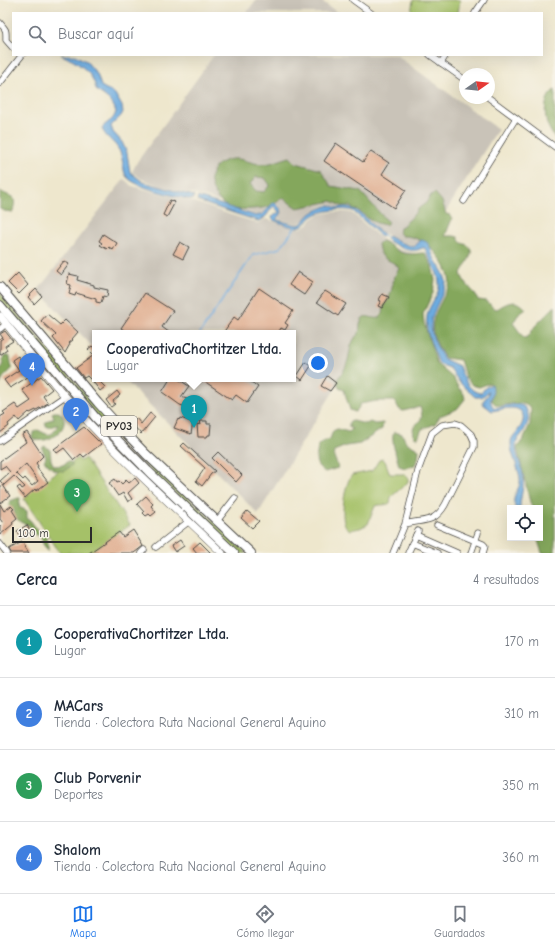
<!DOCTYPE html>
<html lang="es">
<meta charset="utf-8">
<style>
:root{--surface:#fff;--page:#f6f6f7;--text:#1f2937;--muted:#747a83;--line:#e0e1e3;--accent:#1a73e8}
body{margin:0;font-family:"Comic Neue",sans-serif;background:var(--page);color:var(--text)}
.controls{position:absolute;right:12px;bottom:12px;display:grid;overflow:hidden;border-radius:0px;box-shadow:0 4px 16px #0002}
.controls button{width:36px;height:36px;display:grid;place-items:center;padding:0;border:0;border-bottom:1px solid var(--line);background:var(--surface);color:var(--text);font:20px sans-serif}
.compass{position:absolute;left:459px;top:68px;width:36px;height:36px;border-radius:50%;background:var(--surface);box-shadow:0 4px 16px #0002;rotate:76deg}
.scale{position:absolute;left:12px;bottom:10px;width:80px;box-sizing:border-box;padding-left:4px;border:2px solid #2b2b2b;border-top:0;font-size:11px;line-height:14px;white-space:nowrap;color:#2b2b2b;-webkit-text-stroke:3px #f7f3e8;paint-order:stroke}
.you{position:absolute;left:318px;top:363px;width:14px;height:14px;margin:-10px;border:3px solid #fff;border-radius:50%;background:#1a73e8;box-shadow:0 0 0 6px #1a73e833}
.badge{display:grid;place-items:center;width:26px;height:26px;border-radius:50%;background:var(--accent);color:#fff;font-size:13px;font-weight:700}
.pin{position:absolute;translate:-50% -33px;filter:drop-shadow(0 1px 2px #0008)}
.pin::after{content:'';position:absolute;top:21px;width:14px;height:12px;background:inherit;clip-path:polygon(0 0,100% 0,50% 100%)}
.popup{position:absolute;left:92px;top:330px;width:204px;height:52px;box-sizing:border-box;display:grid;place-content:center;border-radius:0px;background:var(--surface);filter:drop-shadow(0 1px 3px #0005);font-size:13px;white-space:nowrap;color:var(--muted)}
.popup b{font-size:15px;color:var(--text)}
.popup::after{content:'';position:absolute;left:50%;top:100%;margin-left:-8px;border:8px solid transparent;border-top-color:var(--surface)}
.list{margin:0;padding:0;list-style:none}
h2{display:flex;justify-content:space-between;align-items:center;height:52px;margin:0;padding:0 16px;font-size:17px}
h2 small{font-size:13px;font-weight:400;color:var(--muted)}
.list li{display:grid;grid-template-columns:26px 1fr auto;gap:12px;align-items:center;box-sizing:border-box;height:72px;padding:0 16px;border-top:1px solid var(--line)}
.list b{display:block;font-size:15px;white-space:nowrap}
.list p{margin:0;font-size:13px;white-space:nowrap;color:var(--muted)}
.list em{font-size:13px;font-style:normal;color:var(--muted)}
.icon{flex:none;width:22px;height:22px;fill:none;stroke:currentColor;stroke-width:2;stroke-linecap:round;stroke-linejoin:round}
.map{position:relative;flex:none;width:555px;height:553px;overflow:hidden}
.search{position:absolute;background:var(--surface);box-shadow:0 4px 16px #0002;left:12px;right:12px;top:12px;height:44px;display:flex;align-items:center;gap:10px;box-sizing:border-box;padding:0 14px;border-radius:0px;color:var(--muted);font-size:15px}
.sheet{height:340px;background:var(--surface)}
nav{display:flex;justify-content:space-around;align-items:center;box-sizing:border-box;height:56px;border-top:1px solid var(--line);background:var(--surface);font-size:11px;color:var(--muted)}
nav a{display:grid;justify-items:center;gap:2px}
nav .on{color:var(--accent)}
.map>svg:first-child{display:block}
</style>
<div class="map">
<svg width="555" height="553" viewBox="0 0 555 553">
<rect width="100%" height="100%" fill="#f7f3e8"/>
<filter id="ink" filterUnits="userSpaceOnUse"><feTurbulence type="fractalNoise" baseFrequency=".025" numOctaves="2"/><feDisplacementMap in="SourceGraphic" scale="8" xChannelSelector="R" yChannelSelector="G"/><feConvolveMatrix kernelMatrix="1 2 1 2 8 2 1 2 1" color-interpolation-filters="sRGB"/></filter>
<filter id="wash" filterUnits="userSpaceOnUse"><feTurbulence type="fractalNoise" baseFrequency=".012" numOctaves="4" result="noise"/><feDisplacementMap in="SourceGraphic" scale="16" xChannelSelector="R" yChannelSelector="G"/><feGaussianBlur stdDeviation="0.9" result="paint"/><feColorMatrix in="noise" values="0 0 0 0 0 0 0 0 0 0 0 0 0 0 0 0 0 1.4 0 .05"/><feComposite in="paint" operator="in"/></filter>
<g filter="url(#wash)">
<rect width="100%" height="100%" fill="#eee7cd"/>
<g fill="#c9c3b8">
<polygon points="256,0 320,0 338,13 246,13"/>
<polygon points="214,55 396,55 498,129 427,241 423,239 414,246 399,241 379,231 372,225 365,216 356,209 350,206 336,207 328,204 311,212 305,220 297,224 278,219 282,213 281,208 275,202 272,202 262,214 256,215 206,197 160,186 142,179 132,172 137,162"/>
<polygon points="124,179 132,186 197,203 231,215 258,223 266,219 294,228 301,228 308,224 312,219 320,214 333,212 346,212 352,213 379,237 393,247 401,250 418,254 258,514 124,379 293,379 293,333 95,333 95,349 38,290"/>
</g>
<g fill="#a5c168" stroke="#68764a">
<polygon points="413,0 460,0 458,13 411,13"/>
<polygon points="0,293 102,414 121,433 246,553 238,553 135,455 98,417 0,301"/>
<polygon points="78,458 80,461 85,458 130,525 89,553 60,553 24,499 28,496 26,493"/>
<path d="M383,459l2,2 5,13h15l3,4v4l-17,15 -1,6c-4,3 -10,1 -15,3l-7,18 -8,4 -10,2c-3,-2 -5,-4 -6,-8 -3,-9 1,-40 8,-47l20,-4 7,-11z"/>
</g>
<g fill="#84a75c" stroke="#586944" fill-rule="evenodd">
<path d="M555,90v48c-3,-4 -6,-9 -8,-14 -3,-11 -3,-28 8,-34z"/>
<path d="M290,157l6,6 25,7 10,16 29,5 28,31 -2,3c-14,-2 -18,-7 -28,-15h-4l-3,-4h-9l-10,-5 -35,7 -14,-10c-5,2 -9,5 -13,8 -6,3 -29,4 -37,3 -19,-5 -33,-36 -11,-47 18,-8 25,2 41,2 8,0 19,-5 27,-7zM256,177l9,1 5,7 -6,7 -8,-1 -6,-7z"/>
<path d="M0,191c13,8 17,3 13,21l-9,-1 -4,-2z"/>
<path d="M435,193l7,8 4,13 4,1 2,4 -7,17h9l4,1c2,6 4,6 9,8 11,6 -3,21 -6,28 2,11 13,16 17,27l9,1 6,7 4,1c10,-7 20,-11 29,0l-8,6 -5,8 11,15 4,-1 7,-11 20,-20v247h-13l-5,-15h3v-30h-8l-2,-6 -13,-54 7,-10 6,-14 1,-15c-9,-11 -24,-2 -35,-4l-7,-8 2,-5v-7l-1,-2 -11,4 -7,-2 -3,-3h1l-4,-3 -6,-19 -15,-2c-22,-33 -11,-41 4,-72 4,-13 -14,-38 -26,-44 -7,-4 -13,-6 -21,-6l-3,-3 1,-5 10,-9 9,-11 7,-5 5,-8z"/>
<path d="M381,241c8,1 13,10 22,12 8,2 14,0 22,0l7,13 3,14 -2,13 -10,21 1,9 13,41 17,15 4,8 6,7 1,5 -8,10 -17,7 -5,8 -13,5 -4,9 -4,-1 -1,-9c8,-9 11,-9 7,-21l-17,4 -4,-2 -4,-8h-18l-17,3 -2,5 -3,3 -5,-2 -6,-20 -5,-2c-4,-12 2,-11 6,-20 6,-12 3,-25 14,-35 1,-4 0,-8 2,-12 4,-11 15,3 21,-6 2,-2 1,-6 2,-9 1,-3 4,-5 5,-8 4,-9 3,-21 10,-29 -5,-11 -19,-5 -21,-25z"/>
<polygon points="4,356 8,356 10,357 12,369 3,378 0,385 0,371 3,364 2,360"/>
<path d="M54,412h5c17,13 -12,36 -27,26 0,-4 2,-7 6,-8 10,5 14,8 20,-5 -4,0 -6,3 -11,2l-2,-4 3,-3 5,-1 1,-2 -2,-4z"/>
<path d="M353,421l13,3 4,-2 5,2 8,-1 -1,6 -22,15 -14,2 -12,5c-2,6 3,10 4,17l-13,4c-13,-9 -8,-13 -7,-27l4,-3 8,-3 3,-8 4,-2 12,3 3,-3 -3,-2v-5z"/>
<path d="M394,432l8,2 4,8 13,8 -1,9 -4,7 -9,2 -6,-2c-2,-9 -9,-26 -5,-34z"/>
<polygon points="44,446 50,449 51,460 54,466 63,465 68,461 72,463 72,465 64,471 54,470 44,461 46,457 42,449"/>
<path d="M18,498h2l-1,9 8,4v7l4,3 7,10 8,4 2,7v9l-5,-7 -2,-7 -8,-4 -4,-8c-9,-2 -15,-5 -15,-16l-5,-4 1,-4z"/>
</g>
<g fill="#6caadf" stroke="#4c6a85">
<path d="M61,55h14l11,6 11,13 4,12 14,8 7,12 1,6 -2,4 -10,10 2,6 9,10 5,11 3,19 13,10 51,14 -2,4c-16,-4 -57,-12 -66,-24 -4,-7 -2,-20 -9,-29 -5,-7 -13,-11 -15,-19 5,-7 11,-6 14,-16 -4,-13 -10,-14 -20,-22 -2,-18 -20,-29 -35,-35z"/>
<path d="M198,197l58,19 7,-2 10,-11h2l6,6 1,4 -5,5v2l20,5 4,-1 10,-11 18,-8c3,0 5,3 9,3 5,-1 10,-2 15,1 13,5 18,19 30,24l-2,3 -28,-25c-8,-3 -32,-1 -40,5 -5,3 -8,10 -15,11 -7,1 -18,-4 -25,-7l-1,-3 7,-5 -5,-6c-6,5 -8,14 -16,15l-61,-20z"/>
<path d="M388,236l11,6 15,5 7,-7c8,1 9,7 11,13 4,10 12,18 14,28 1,11 -15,29 -15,44 0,12 7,24 13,34l15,7c4,10 9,26 22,27l5,-6 6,-3c4,13 -6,14 2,24 12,-1 31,-10 34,6 2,7 -3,15 -6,20 -3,4 -6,6 -6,11 -1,10 6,20 7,30 2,11 -3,21 -3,33h-5c0,-3 -2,-6 -1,-9 1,-8 7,-12 6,-20 -1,-12 -10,-25 -9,-37 0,-5 5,-8 8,-13 7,-9 6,-21 -8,-21 -6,0 -13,2 -19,3l-9,-7v-3l5,-6 1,-4 -7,6h-7l-16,-15 -9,-14 -11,-4c-5,-15 -15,-32 -12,-48 1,-11 14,-22 12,-34 -1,-11 -10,-23 -14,-34h-3c-11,7 -27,-3 -36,-9z"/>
</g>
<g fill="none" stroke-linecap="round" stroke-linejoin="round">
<g stroke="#6caadf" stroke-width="1.5">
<polyline points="380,233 387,238"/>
<polyline points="200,333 253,255 280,248 296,226"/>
</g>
</g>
<g id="blocks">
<g fill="#e0ad8f" fill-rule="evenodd">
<polygon points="336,143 363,162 371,151 389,163 382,174 406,190 394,208 324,161"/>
<polygon points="170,200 175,202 167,217 163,215"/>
<polygon points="103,234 117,243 113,250 109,247 107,249 100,245 102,243 99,241"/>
<polygon points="180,242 189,247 183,259 173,254"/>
<polygon points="64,261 69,264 61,275 56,271"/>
<polygon points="298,272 313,282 304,295 289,285"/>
<polygon points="18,273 28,285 19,294 8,283"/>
<polygon points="69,274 78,276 77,280 94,285 94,287 108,290 107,297 103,296 101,303 96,302 96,299 76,293 75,296 69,294 71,285 67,284"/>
<polygon points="259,288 293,311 285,323 288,325 285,330 281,328 278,333 223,333 234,317 238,320"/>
<polygon points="36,289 42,296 34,304 28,297"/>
<polygon points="325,291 346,304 338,316 317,302"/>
<polygon points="145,293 173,311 162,327 170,333 128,333 121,328"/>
<polygon points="382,294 389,297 382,308 378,306 381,301 379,300"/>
<polygon points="47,314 60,325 65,320 78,332 72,339 73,340 69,343 70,344 65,353 53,338 56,335 41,321"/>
<polygon points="5,331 13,341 5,346 7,350 0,355 0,340 3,338 0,334"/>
<polygon points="92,346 95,349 95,379 97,379 105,387 100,391 91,379 90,379 87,376 84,378 76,368 94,355 88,349"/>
<polygon points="18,356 23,363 28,360 30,363 26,367 31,375 10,388 4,380 19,370 12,360"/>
<polygon points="306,362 311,366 302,380 297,376"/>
<polygon points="41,376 52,389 43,396 48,403 38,409 30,413 29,412 19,421 16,417 8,424 9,426 0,433 0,417 5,414 3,412 15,404 19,409 31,401 22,390"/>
<polygon points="327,376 336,383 330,391 321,386"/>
<polygon points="170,379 178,379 189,386 181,397 202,404 200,411 180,405 162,392"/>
<polygon points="201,379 247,379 258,387 247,403 236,395 232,400"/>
<polygon points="117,391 120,395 113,401 115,404 111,407 106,400"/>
<polygon points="150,413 155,417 141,434 131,423 136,418 141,424"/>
<polygon points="180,418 193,422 191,434 174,428 178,419 179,420"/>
<polygon points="200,421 207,421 207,424 211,424 210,435 208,435 207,437 198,437 197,424 201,425"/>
<polygon points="84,427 101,444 84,457 81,454 74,460 64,448 57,453 54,449"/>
<path d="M27,432l16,24 -7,7 2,3 -1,2 11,14 -12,9 -1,-2 -10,9 -8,-10 3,-2 2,3 3,-2 -11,-11 -10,9 -4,-4 10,-9 -5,-6 -5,3v-8l26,-19 -4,-7zM26,464l12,17 -6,5 -7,-8 -2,2 -7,-7z"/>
<polygon points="184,443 215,471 211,474 202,486 196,481 205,468 181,446"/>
<polygon points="218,452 242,475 236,482 212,458"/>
<polygon points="135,478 139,483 128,493 132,499 128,502 123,493 118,496 109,483 115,479 117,482 119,481 122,484 126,480 129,483"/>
<polygon points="3,485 10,496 0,503 0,487"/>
<polygon points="146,496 153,504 151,506 156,512 151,516 149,514 146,516 143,513 144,512 137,504"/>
<polygon points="0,504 4,511 11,506 14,509 12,510 17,518 12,522 13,524 0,535 0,526 3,523 0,519"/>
<polygon points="247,511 259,521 252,528 241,518"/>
<polygon points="27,525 29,529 27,531 28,533 21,538 17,531"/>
<polygon points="133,530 143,546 134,553 89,553 119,532 123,537"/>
<polygon points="180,540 184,546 175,552 171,546"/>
<polygon points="22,542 29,553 11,553 9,549"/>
<polygon points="200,542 211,553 197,553 193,548"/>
</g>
</g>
</g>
<g filter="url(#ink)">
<use href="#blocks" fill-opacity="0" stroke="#484743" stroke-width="1"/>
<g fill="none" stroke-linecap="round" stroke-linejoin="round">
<defs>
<g id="minor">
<polyline points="353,0 371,13"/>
<polyline points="475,13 484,0"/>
<path d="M0,23c7,8 6,7 6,17l7,8"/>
<polyline points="430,55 465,80"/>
<polyline points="441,63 446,55"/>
<polyline points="0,83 22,55"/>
<polyline points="489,98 555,147"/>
<polyline points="464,201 516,118"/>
<polyline points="0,329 6,324"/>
<polyline points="0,441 65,396"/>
<polyline points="217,521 235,498"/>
<polyline points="437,525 483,544 485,546 483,553"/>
<polyline points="416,535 457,553"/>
<polyline points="412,543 437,553"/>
<polyline points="0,544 7,553"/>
<polyline points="156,547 188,522"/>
<polyline points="141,553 144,550"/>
<path d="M393,553l12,-29 13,-53 14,-38 10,-8 13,-2 6,2 10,9 3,7v6l-29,58c-11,19 -22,14 -40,19"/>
<polyline points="408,553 418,531"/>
<polyline points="471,553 478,533"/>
</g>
<path id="major" d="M0,316c33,42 67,85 104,123 38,40 79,76 118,114"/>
<g id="highway">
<polyline points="0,287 98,403 119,426 146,454 251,553"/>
<polyline points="0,305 96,418 148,471 234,553"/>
</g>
</defs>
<use href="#minor" stroke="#484743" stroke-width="7"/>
<use href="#major" stroke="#484743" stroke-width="8"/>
<use href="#highway" stroke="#484743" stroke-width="10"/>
<use href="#minor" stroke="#fff" stroke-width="5.5"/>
<use href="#major" stroke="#fff" stroke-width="7"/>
<use href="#highway" stroke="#fff" stroke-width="8"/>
</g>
</g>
<g text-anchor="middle" stroke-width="3.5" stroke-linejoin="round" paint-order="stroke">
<rect fill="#f7f3e8" stroke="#686764" stroke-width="1" x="101" y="416" width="36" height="20" rx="3"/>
<g font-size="12" font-weight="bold" fill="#2b2b2b">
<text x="119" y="430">PY03</text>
</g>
</g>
</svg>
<div class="controls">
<button><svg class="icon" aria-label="locate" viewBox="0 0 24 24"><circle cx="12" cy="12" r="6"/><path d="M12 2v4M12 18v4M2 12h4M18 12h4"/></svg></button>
</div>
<svg class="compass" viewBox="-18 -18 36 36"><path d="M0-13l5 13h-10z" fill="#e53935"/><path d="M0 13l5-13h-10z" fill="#747a83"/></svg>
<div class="scale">100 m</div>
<div class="you"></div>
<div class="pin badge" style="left:194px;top:428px;background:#0f9aa8">1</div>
<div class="popup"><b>CooperativaChortitzer Ltda.</b>Lugar</div>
<div class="pin badge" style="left:76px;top:431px;background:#3f7fe0">2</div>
<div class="pin badge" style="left:77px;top:512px;background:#2e9e5b">3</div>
<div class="pin badge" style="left:32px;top:386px;background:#3f7fe0">4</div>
<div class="search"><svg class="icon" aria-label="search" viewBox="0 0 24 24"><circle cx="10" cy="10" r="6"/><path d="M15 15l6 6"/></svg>Buscar aquí</div>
</div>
<section class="sheet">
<h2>Cerca<small>4 resultados</small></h2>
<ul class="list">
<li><span class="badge" style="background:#0f9aa8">1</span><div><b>CooperativaChortitzer Ltda.</b><p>Lugar</p></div><em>170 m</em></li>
<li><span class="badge" style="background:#3f7fe0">2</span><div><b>MACars</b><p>Tienda · Colectora Ruta Nacional General Aquino</p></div><em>310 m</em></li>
<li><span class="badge" style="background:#2e9e5b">3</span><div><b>Club Porvenir</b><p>Deportes</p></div><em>350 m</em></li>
<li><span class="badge" style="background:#3f7fe0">4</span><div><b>Shalom</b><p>Tienda · Colectora Ruta Nacional General Aquino</p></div><em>360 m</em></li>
</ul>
</section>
<nav>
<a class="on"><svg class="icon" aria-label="map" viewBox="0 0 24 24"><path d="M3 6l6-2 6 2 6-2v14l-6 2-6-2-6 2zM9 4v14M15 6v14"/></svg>Mapa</a>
<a><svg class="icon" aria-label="directions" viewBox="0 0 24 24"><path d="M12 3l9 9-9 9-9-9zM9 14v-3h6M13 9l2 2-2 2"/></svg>Cómo llegar</a>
<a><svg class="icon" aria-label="saved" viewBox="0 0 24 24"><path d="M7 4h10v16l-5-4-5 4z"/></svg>Guardados</a>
</nav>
